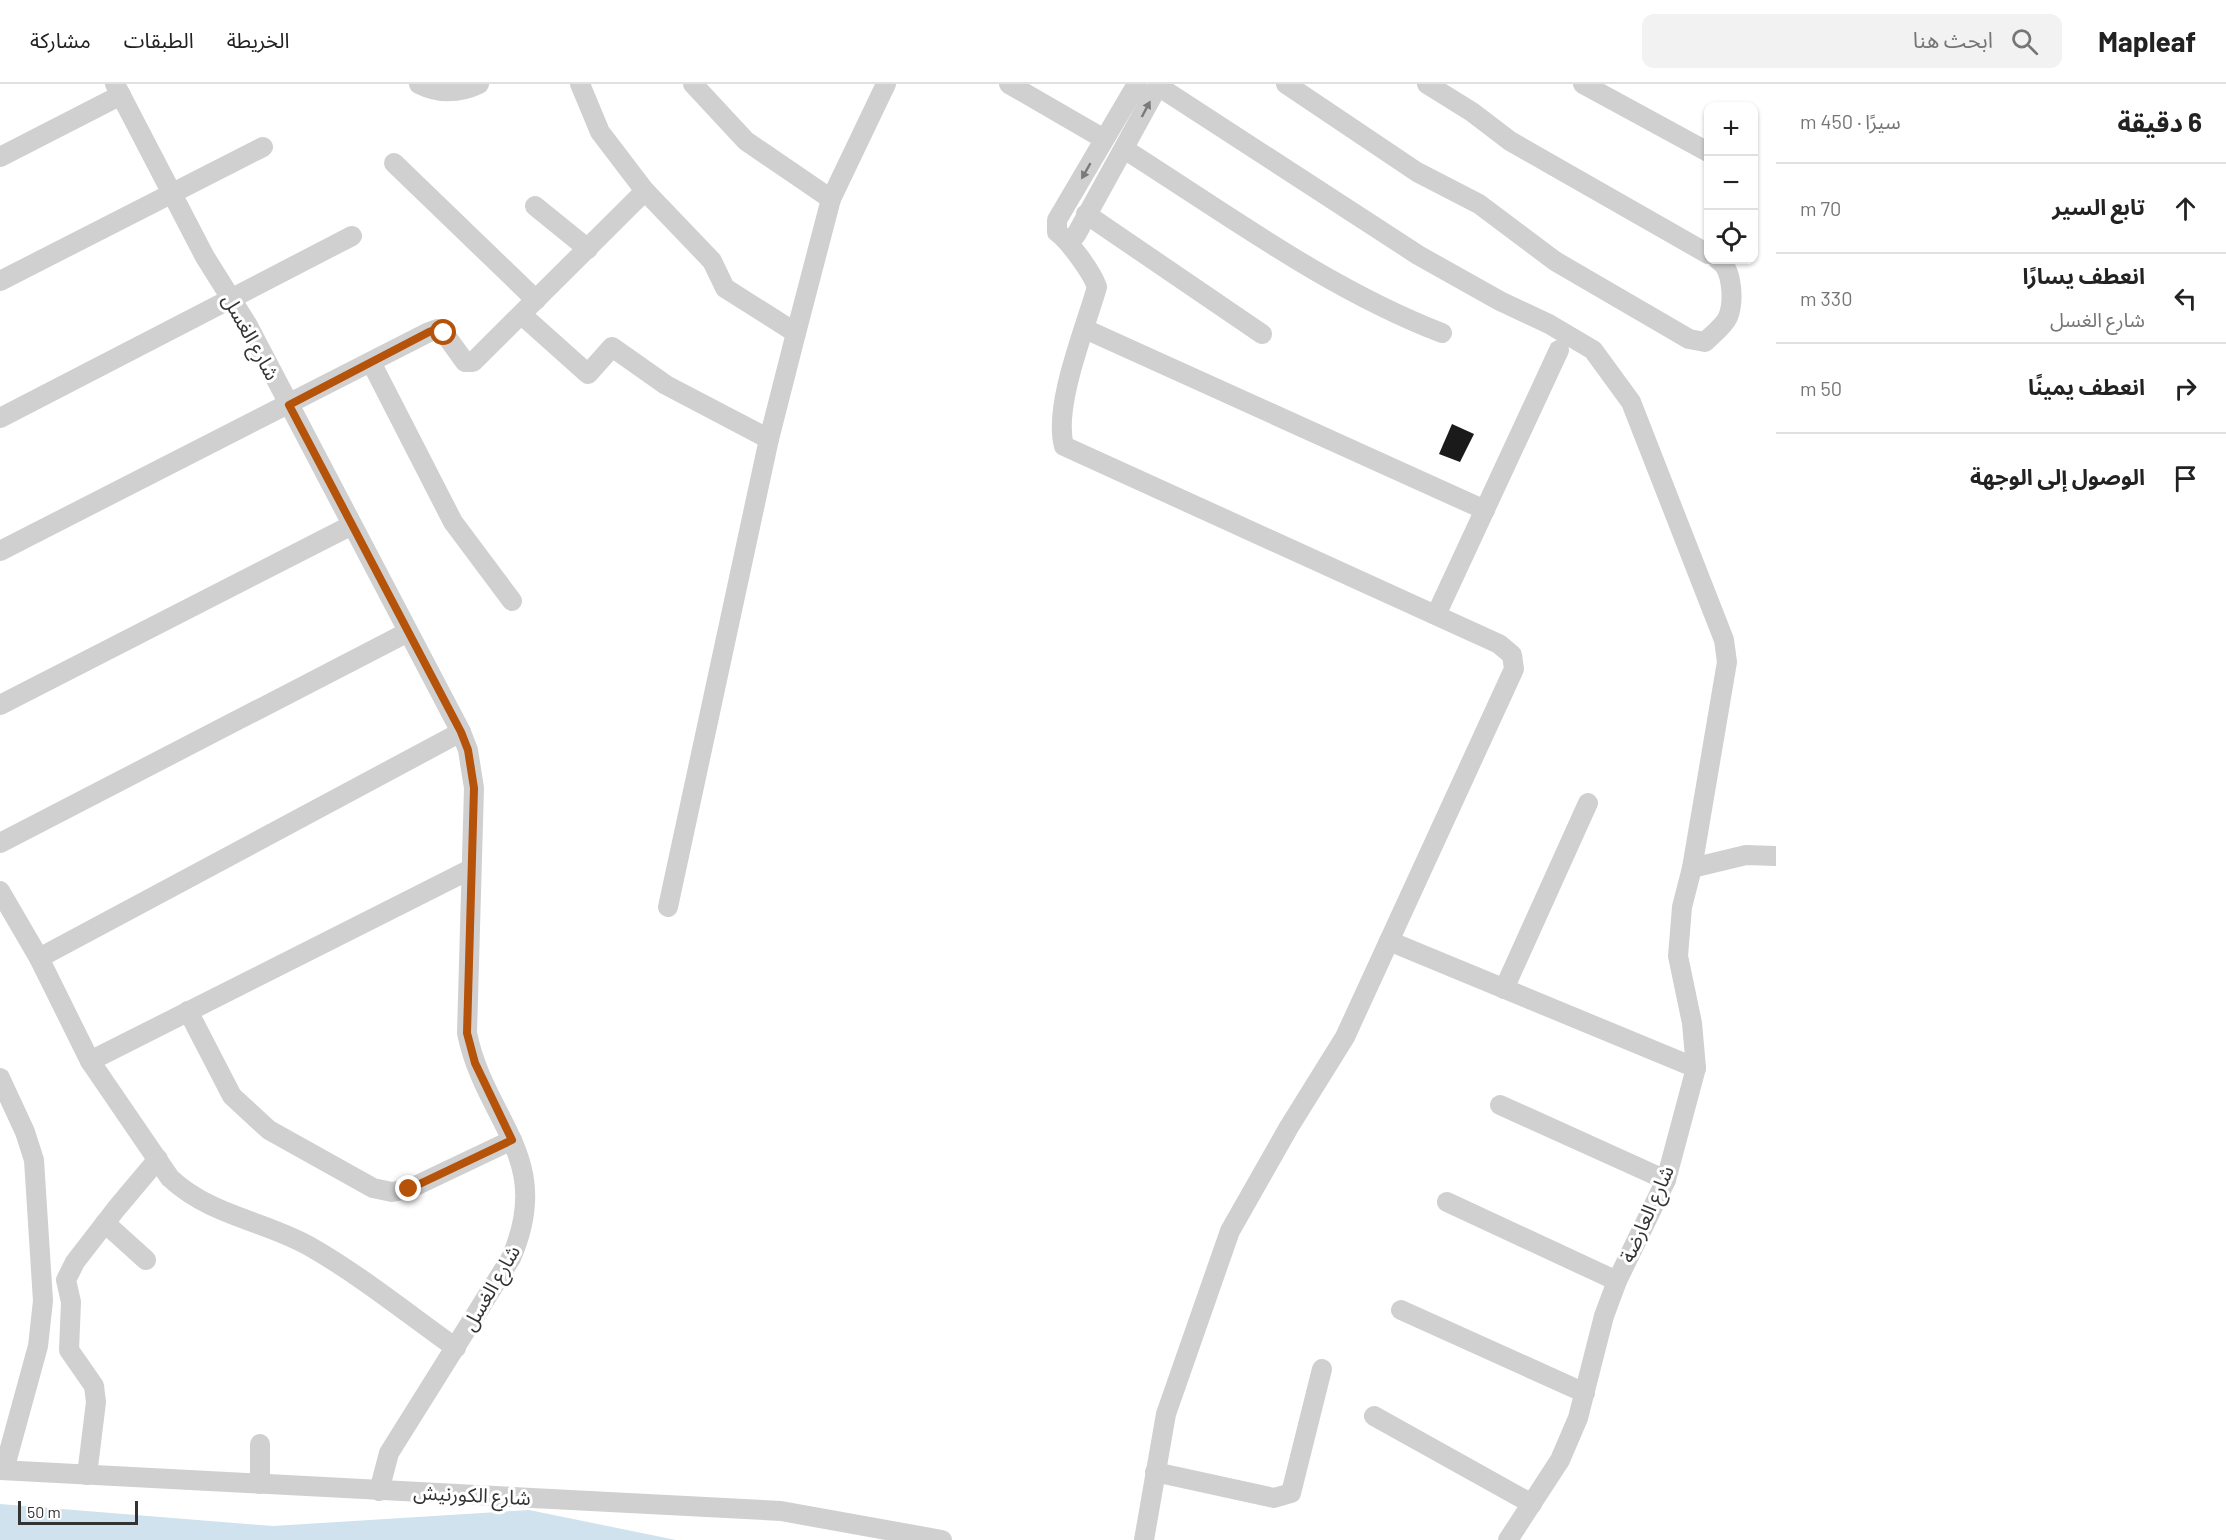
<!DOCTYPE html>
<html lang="ar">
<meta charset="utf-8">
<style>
:root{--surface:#fff;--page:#f2f2f2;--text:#222;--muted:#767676;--line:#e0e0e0}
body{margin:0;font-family:Barlow,"Noto Sans Arabic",sans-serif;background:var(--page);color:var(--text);direction:rtl}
.controls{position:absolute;right:18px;top:18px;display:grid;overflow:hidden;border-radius:12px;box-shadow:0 2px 4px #0004}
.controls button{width:54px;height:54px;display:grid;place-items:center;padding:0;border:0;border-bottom:2px solid var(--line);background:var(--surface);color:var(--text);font:30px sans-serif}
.scale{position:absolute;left:18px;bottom:15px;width:120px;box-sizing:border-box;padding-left:6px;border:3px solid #333;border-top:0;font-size:16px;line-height:21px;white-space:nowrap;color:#333;-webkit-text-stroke:4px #fff;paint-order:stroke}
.stop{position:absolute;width:18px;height:18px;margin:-14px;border:4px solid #b45309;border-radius:50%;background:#fff}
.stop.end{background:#b45309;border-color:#fff;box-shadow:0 2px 6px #0008}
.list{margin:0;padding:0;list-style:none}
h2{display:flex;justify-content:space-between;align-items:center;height:78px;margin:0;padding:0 24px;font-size:26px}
h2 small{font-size:20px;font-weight:400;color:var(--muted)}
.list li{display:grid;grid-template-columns:39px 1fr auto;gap:18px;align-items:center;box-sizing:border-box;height:90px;padding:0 24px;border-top:2px solid var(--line)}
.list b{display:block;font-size:22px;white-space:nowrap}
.list p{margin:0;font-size:20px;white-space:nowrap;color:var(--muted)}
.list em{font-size:20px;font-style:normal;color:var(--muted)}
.icon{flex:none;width:33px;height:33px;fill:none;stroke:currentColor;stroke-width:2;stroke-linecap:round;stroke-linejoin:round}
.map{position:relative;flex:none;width:1776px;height:1456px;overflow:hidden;direction:ltr}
header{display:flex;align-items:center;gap:36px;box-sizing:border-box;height:84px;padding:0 30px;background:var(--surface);border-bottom:2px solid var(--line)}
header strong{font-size:28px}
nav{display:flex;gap:33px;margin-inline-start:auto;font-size:21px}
.search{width:420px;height:54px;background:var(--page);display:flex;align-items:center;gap:15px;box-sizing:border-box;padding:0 21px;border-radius:12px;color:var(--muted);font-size:22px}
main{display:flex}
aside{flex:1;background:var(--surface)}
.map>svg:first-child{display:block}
</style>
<header>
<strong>Mapleaf</strong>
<div class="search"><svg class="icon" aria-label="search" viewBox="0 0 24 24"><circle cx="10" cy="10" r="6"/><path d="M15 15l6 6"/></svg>ابحث هنا</div>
<nav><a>الخريطة</a><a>الطبقات</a><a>مشاركة</a></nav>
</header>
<main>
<aside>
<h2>6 دقيقة<small>سيرًا · 450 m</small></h2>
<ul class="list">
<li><svg class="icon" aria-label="ahead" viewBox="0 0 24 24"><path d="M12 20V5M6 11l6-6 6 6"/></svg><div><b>تابع السير</b></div><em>70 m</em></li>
<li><svg class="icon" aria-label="left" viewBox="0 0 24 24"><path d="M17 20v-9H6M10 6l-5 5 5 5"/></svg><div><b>انعطف يسارًا</b><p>شارع الغسل</p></div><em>330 m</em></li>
<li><svg class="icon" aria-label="right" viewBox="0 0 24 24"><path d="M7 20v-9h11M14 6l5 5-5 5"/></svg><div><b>انعطف يمينًا</b></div><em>50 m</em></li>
<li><svg class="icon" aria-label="arrive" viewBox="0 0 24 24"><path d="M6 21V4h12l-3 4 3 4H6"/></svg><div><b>الوصول إلى الوجهة</b></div></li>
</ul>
</aside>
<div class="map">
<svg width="1776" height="1456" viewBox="0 0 1776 1456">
<rect width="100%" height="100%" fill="#fff"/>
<polygon fill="#cfe2ee" points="0,1420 273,1442 529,1426 676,1456 0,1456"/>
<polygon fill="#1a1a1a" points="1452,340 1474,350 1460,378 1439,370"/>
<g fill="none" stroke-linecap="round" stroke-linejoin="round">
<g stroke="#d0d0d0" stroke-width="20">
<path d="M115,0l90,173 42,67 214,408 7,18 6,38 -7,245c18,89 88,124 44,225l-122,195 -10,38"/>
<path d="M419,0c20,10 39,10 60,0"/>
<polyline points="580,0 600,48 645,107 712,177 725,204 796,249"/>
<polyline points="693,0 746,57 831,115"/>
<polyline points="1009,0 1104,55"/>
<path d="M1137,0l-80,136v12c12,9 35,40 40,55 -12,42 -44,119 -33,159l435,198 13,11 2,14 -169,368 -56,90 -59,104 -64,183 -22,126"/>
<path d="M1286,0l131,88 62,32 76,57 134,78 16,3c7,-7 19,-16 23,-25 6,-15 5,-49 -10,-57"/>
<polyline points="1427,0 1472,28 1510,57 1708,170"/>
<polyline points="1583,0 1708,68"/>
<polyline points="1158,2 1418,171 1500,217 1549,240 1593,266 1631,318 1724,556 1727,578 1692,784 1682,823 1678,872 1692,939 1696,984 1666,1096 1617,1197 1604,1232 1578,1334 1560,1376 1508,1456"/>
<path d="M1124,65c103,65 204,140 318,184"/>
<polyline points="0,73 121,11"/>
<polyline points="394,79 536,216"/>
<polyline points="535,122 588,165"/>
<polyline points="1086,130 1262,250"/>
<polyline points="1067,156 1076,151 1159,0"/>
<polyline points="0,197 263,63"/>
<polyline points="522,231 588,290 612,263 666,301 769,355"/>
<polyline points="1085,245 1485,426"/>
<polyline points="371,278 453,438 512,517"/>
<polyline points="0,334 352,152"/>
<polyline points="0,467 429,248 437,245 444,249 465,278 473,278 645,107"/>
<polyline points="1436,531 1559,266"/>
<polyline points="0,621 350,442"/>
<polyline points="0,759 408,548"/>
<polyline points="1692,784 1746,771 1776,772"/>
<path d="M0,807l39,67 51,103 80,117c41,38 92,42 139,68 51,29 99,68 147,102"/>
<polyline points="668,823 769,355 796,249 831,115 886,0"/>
<polyline points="1389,857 1696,984"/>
<polyline points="39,874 461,648"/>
<polyline points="1504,905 1588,719"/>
<polyline points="188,927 232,1012 269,1046 373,1104 392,1108 409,1105 512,1056"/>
<polyline points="90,977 471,785"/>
<polyline points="0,994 25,1048 34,1076 43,1217 38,1262 4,1386"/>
<polyline points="1500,1021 1666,1096"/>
<polyline points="1447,1118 1617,1197"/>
<polyline points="105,1139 146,1176"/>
<polyline points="1401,1226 1585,1309"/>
<polyline points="1374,1332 1532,1420"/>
<polyline points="0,1386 781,1427 942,1456"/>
<polyline points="1155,1388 1274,1414 1291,1409 1322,1285"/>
<polyline points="87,1391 96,1318 94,1302 69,1266 71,1218 66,1196 75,1178 116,1125 158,1075"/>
<polyline points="260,1400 260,1360"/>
</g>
</g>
<defs><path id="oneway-solid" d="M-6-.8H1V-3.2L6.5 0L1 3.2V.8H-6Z" transform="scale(1.5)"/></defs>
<g fill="#7a7a7a">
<use href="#oneway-solid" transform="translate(1146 25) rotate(-62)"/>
<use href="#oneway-solid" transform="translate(1086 87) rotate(120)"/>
</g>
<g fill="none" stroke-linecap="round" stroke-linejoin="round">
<polyline stroke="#b45309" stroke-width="8" points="409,1105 512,1056 475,979 467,949 474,704 468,666 461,648 289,321 429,248 437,245 444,249"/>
</g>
<g text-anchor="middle" stroke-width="6" stroke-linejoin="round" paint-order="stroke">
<g font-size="20" fill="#333" stroke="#fff">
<text transform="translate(251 253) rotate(61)" y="7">شارع الغسل</text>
<text transform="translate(1647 1130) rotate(-66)" y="7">شارع العارضة</text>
<text transform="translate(491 1204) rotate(-60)" y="7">شارع الغسل</text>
<text transform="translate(472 1411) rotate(3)" y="7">شارع الكورنيش</text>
</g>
</g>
</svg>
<div class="controls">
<button>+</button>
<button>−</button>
<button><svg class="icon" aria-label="locate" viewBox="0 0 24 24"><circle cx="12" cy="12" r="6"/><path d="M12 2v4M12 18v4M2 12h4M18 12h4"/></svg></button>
</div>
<div class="scale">50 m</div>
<div class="stop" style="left:444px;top:249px"></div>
<div class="stop end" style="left:409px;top:1105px"></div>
</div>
</main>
